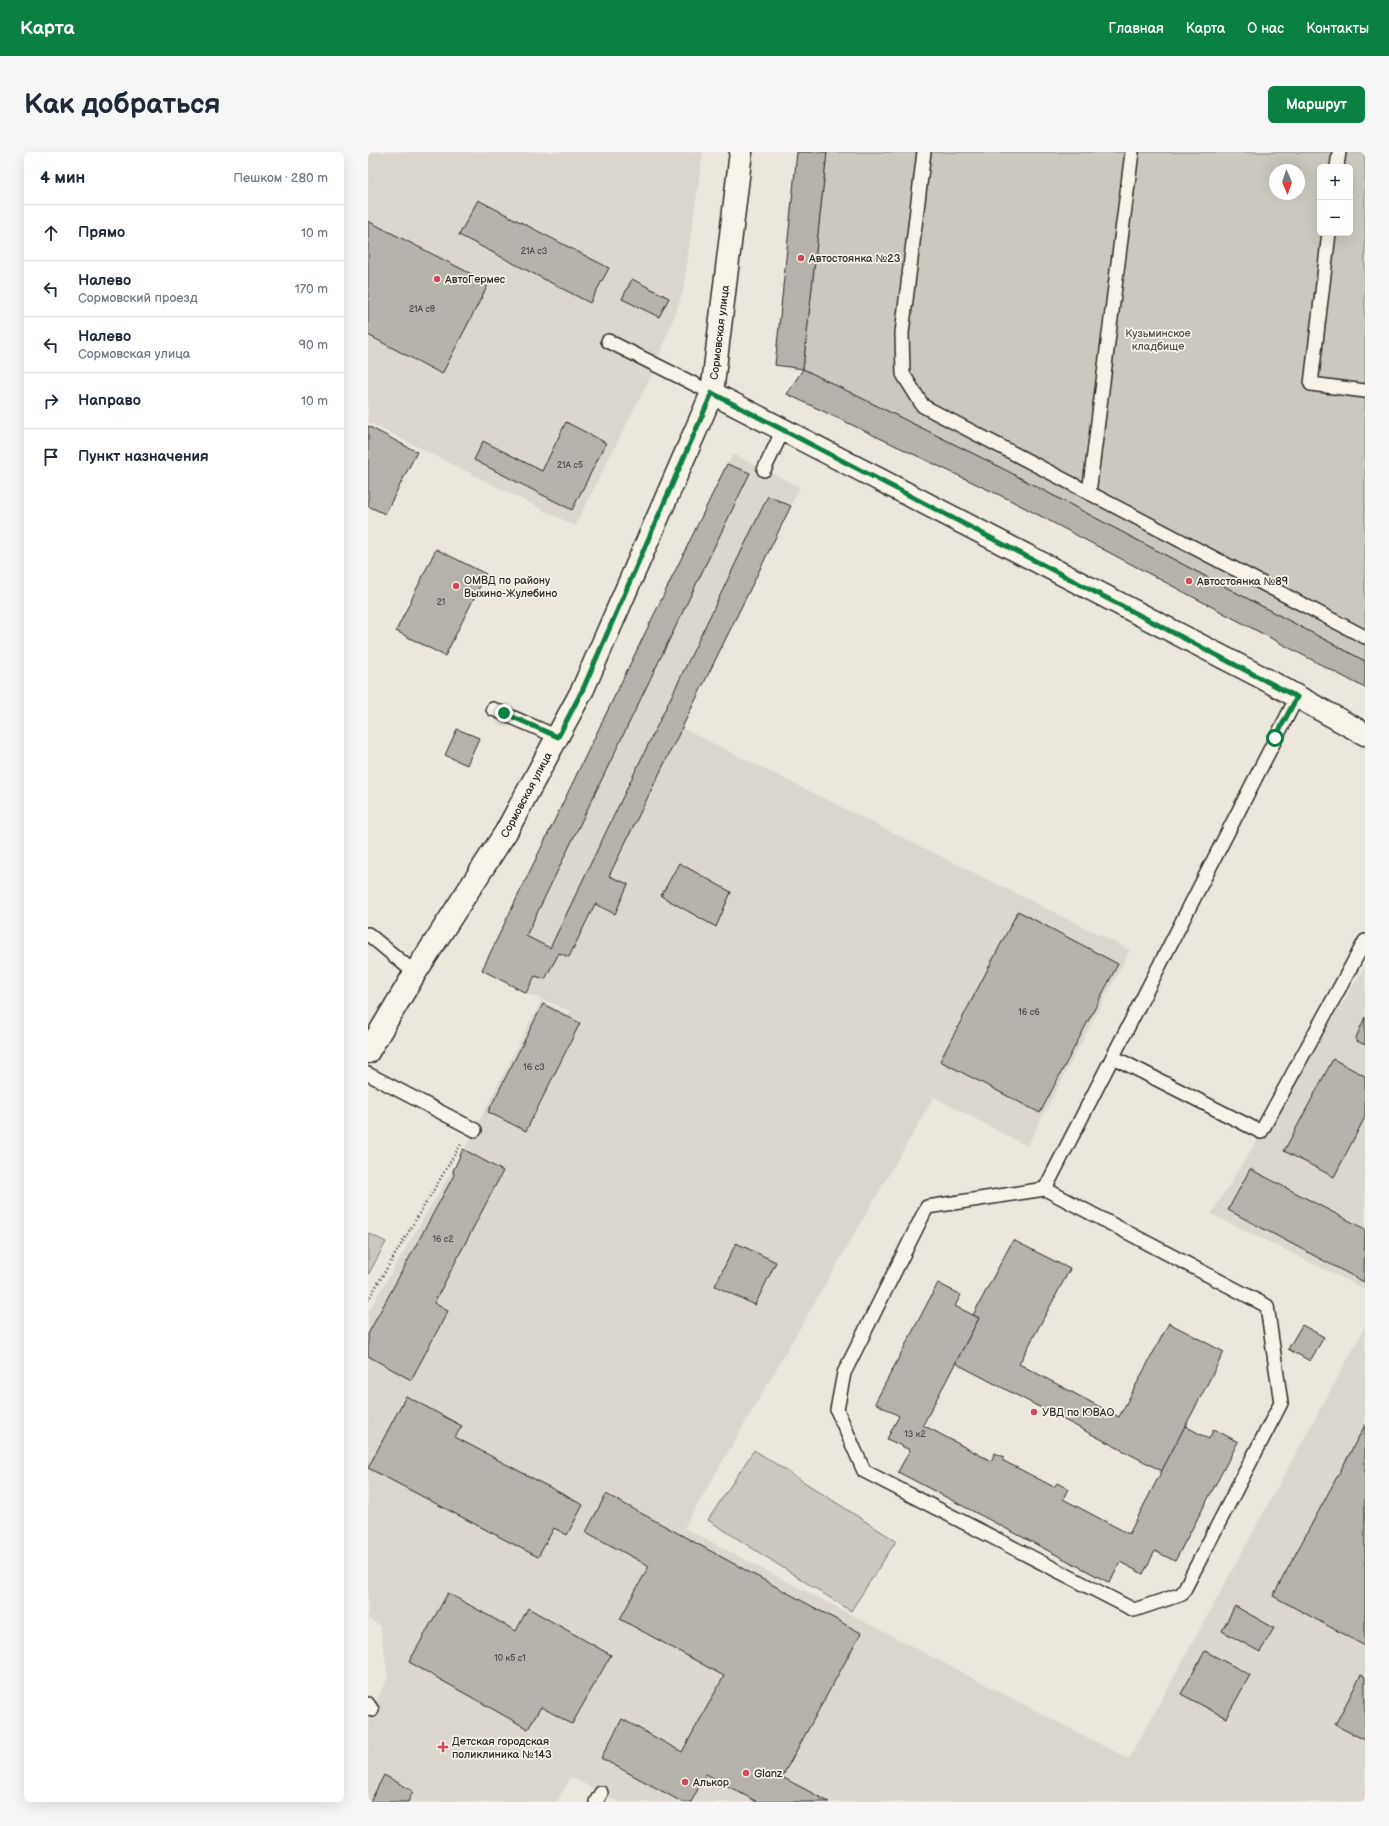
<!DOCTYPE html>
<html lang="ru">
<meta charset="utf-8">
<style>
:root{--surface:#fff;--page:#f6f6f7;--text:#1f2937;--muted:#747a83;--line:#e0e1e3;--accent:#0b8043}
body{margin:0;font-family:"Balsamiq Sans",sans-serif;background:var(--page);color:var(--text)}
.controls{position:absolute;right:12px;top:12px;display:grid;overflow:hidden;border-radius:6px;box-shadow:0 4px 16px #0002}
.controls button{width:36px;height:36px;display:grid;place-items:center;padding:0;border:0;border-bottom:1px solid var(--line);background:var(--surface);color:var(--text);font:20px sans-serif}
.compass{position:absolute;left:901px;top:12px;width:36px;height:36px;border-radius:50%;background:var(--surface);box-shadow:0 4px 16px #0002;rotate:177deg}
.stop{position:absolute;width:12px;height:12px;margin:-9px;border:3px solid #0b8043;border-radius:50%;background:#fff}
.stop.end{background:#0b8043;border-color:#fff;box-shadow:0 1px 4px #0008}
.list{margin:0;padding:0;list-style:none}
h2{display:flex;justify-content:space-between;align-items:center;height:52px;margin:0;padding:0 16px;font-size:17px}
h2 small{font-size:13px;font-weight:400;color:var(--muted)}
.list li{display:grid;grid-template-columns:26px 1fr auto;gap:12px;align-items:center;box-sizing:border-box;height:56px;padding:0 16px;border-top:1px solid var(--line)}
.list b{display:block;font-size:15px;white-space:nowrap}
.list p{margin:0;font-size:13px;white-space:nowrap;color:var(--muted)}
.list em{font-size:13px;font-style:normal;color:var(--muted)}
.icon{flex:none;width:22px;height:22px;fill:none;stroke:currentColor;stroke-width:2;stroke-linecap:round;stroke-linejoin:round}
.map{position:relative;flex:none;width:997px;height:1650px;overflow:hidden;border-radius:6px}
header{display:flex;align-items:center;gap:24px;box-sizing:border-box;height:56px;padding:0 20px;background:var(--accent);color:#fff}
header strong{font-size:19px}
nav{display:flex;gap:22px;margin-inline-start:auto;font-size:14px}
.intro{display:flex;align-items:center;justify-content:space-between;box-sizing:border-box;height:96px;padding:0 24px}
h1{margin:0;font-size:28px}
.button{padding:10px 18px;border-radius:6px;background:var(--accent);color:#fff;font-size:14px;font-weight:700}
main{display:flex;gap:24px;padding:0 24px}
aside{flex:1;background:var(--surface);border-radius:6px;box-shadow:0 4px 16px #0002}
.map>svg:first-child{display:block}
</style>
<header>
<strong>Карта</strong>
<nav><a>Главная</a><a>Карта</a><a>О нас</a><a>Контакты</a></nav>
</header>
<div class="intro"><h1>Как добраться</h1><a class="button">Маршрут</a></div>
<main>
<aside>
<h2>4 мин<small>Пешком · 280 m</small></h2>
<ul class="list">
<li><svg class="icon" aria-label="ahead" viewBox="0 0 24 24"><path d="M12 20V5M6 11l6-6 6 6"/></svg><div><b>Прямо</b></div><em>10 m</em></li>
<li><svg class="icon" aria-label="left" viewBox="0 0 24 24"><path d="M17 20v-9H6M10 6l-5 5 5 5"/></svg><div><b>Налево</b><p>Сормовский проезд</p></div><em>170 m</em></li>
<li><svg class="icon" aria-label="left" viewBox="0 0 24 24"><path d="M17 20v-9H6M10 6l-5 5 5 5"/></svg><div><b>Налево</b><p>Сормовская улица</p></div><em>90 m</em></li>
<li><svg class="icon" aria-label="right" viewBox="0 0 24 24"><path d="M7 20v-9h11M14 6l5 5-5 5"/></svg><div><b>Направо</b></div><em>10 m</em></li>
<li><svg class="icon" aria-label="arrive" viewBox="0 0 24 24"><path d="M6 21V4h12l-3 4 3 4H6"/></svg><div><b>Пункт назначения</b></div></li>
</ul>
</aside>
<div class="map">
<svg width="997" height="1650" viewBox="0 0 997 1650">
<rect width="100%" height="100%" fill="#ebe7dd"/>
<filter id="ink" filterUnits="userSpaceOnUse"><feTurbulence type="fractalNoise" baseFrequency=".025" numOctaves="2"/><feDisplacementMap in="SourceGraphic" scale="8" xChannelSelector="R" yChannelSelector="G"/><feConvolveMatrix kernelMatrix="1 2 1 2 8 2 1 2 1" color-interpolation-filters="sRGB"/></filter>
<g filter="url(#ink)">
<g fill="#dbd7ce">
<polygon points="0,0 335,0 315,139 288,214 207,374 0,270"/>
<polygon points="365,302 432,335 314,576 762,798 659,994 566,945 316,1376 761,1607 997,1175 997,1650 250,1650 203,1625 189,1650 0,1650 0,1566 20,1525 12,1474 0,1467 0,1160 100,991 173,849 200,862 202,859 158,841 114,818"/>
<polygon points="997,815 997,1137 843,1062"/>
</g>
<g fill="#cbc8bf" stroke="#7b7a75" fill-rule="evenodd">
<path d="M459,0h538v509l-373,-198 -189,-94zM952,15h30v66h-30zM907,18h24v24h-24z"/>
<polygon points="0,1081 18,1090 0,1123"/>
<polygon points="386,1298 528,1389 483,1459 340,1368"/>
</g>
<g fill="#b5b2ab" stroke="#2b2b2b">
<polygon points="429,0 459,0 435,217 407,213"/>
<polygon points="110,48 241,116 222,151 91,83"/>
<polygon points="0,69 121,131 74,222 0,183"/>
<polygon points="264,127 301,146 291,165 254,147"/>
<polygon points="435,217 624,311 997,509 997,536 644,349 419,242"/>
<polygon points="198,270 238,291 204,358 106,308 115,289 174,319"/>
<polygon points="0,274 49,300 17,362 0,354"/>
<polygon points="359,312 382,321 158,784 182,796 400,344 423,354 241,724 260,732 247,762 227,752 201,805 191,801 177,827 167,824 158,841 114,818"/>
<polygon points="68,397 118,422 77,504 28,479"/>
<polygon points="89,577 111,586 99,613 77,603"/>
<polygon points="311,711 363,740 348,775 293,744"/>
<polygon points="650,759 750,812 672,961 572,909"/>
<polygon points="175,852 212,871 158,979 120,960"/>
<polygon points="997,865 997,893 987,888"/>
<polygon points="965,907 997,924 997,965 966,1025 916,999"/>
<polygon points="95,997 135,1019 66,1151 80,1159 43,1228 0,1204 0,1182 86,1023 85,1019"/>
<polygon points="882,1017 997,1077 996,1130 860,1058"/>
<polygon points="645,1088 702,1117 651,1212 751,1265 801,1171 856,1200 794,1319 587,1211 611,1166 605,1163"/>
<polygon points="368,1091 408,1110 387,1153 347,1134"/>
<polygon points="570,1131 593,1143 587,1154 611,1166 555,1273 623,1309 627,1301 636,1305 634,1308 686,1335 689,1331 700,1337 695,1347 761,1382 817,1274 841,1287 846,1277 870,1290 807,1409 787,1399 775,1422 752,1410 742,1431 530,1320 542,1298 519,1287 531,1264 507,1251"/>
<polygon points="934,1173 956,1185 942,1209 920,1197"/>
<polygon points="38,1244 94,1274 87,1285 215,1353 199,1383 186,1376 170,1405 0,1316"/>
<polygon points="997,1273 997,1494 905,1444"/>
<polygon points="238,1342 493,1481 414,1625 461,1650 389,1650 338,1622 323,1650 314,1650 233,1606 254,1567 314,1600 356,1524 252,1467 281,1414 218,1380"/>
<polygon points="80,1441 148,1479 160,1456 243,1503 204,1572 173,1555 160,1577 41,1510"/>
<polygon points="867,1454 906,1476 892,1500 854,1479"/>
<polygon points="837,1499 882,1523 858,1566 813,1542"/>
<polygon points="993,1523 997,1525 997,1588 967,1573"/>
<polygon points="16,1623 45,1639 40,1650 2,1650"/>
</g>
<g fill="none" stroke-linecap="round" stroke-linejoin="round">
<defs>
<g id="service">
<polyline points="556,0 534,181 535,222 555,254 997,485"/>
<polyline points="969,15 971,0"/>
<polyline points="961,81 943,232 997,239"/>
<polyline points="240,189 344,241"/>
<polyline points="396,318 415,278"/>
<polyline points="721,341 764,0"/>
<polyline points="125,557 190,585"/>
<polyline points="0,782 47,821"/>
<polyline points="745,905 893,980 997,789"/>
<polyline points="0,922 107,978"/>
<polyline points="677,1037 899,1154 913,1251 814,1442 766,1458 496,1319 469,1258 476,1221 559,1055 677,1037 929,545"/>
<polyline points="0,1552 4,1558"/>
<polyline points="228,1650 233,1641"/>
</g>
<polyline id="minor" points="344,241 897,527 997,582"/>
<g id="tertiary">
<path id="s1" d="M0,900l47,-79 91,-141 77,-143 129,-296 29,-241"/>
</g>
</defs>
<use href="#service" stroke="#2b2b2b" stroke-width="16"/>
<use href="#minor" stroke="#2b2b2b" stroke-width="25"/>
<use href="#tertiary" stroke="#2b2b2b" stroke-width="25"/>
<polyline stroke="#2b2b2b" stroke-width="2.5" stroke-dasharray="1 3" stroke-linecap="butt" points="0,1148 93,992"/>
<use href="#service" stroke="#f7f3e8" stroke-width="13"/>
<use href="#minor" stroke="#f7f3e8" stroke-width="22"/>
<use href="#tertiary" stroke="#f7f3e8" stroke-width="22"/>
</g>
</g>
<g fill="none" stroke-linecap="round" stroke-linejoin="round" filter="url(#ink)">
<polyline stroke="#0b8043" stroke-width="5" points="136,561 190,585 215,537 344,241 929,545 907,586"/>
</g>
<g fill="#d1495b" stroke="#f7f3e8" stroke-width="1.5">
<circle cx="433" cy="106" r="4"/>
<circle cx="69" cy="127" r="4"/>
<circle cx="821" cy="429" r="4"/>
<circle cx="88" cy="434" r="4"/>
<circle cx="666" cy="1260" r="4"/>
<path d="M73 1589h4v4h4v4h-4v4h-4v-4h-4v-4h4z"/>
<circle cx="378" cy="1621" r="4"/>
<circle cx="317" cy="1630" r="4"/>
</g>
<g text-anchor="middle" stroke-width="3.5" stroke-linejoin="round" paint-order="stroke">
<g font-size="9" fill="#4e4d4b">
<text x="166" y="102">21А с3</text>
<text x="54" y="160">21А с8</text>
<text x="202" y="316">21А с5</text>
<text x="73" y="453">21</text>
<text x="661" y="863">16 с6</text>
<text x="166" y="918">16 с3</text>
<text x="75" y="1090">16 с2</text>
<text x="547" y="1285">13 к2</text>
<text x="142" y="1509">10 к5 с1</text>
</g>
<g font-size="11" fill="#2b2b2b" stroke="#f7f3e8" text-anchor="start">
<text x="441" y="110">Автостоянка №23</text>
<text x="77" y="131">АвтоГермес</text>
<text x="96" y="432">ОМВД по району<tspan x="96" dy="13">Выхино-Жулебино</tspan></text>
<text x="829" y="433">Автостоянка №89</text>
<text x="674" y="1264">УВД по ЮВАО</text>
<text x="84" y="1593">Детская городская<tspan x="84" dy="13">поликлиника №143</tspan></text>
<text x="386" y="1625">Glanz</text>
<text x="325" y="1634">Алькор</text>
</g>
<g font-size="11" fill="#2b2b2b" stroke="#f7f3e8">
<text dy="4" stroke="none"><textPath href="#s1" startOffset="806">Сормовская улица</textPath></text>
<text dy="4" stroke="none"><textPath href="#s1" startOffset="302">Сормовская улица</textPath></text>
</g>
<g font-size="11" fill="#535250" stroke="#f7f3e8">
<text x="790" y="185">Кузьминское<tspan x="790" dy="13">кладбище</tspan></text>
</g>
</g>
</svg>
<div class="controls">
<button>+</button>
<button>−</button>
</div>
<svg class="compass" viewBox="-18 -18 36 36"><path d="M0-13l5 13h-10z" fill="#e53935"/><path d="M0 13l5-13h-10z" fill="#747a83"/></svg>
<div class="stop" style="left:907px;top:586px"></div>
<div class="stop end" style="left:136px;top:561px"></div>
</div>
</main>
